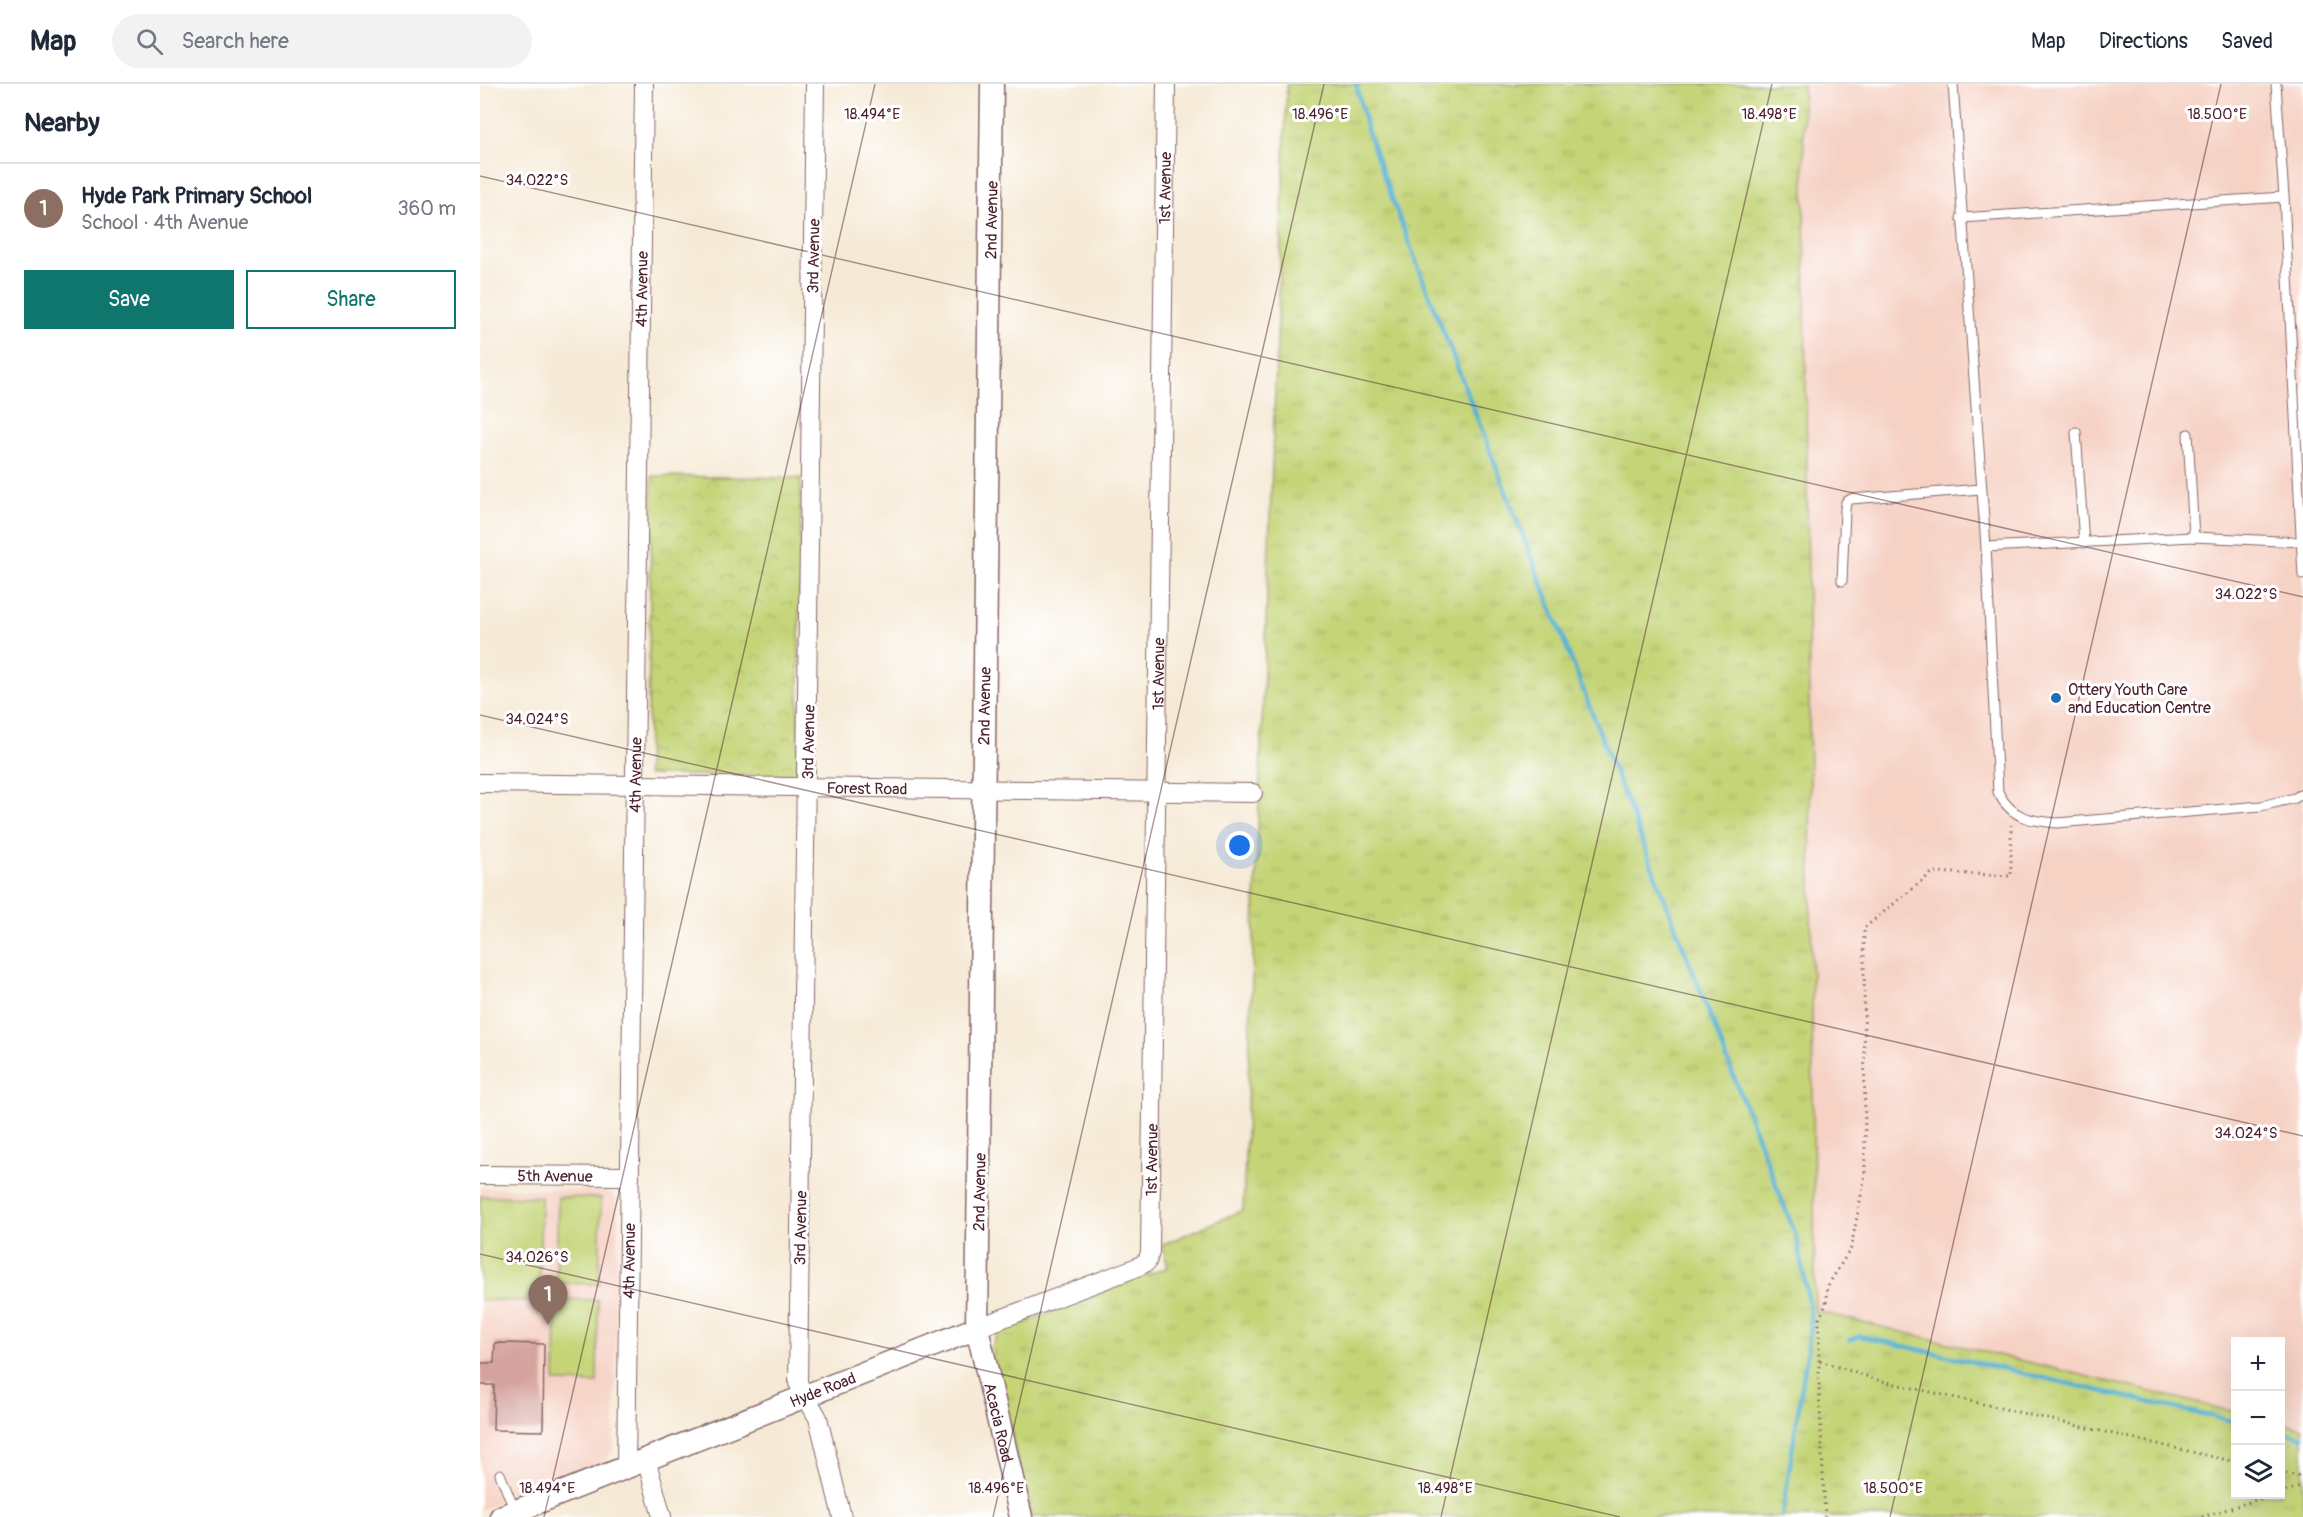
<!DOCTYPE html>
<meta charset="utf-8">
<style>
:root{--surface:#fff;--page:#f2f2f3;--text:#1f2937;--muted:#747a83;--line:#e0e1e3;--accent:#0f766e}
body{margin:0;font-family:Pangolin,sans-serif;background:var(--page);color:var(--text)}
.controls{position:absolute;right:18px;bottom:18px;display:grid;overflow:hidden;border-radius:0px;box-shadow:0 6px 24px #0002}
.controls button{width:54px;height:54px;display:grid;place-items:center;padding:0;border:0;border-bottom:2px solid var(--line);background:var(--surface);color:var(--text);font:30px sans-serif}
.you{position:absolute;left:760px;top:762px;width:21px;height:21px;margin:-15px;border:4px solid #fff;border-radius:50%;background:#1a73e8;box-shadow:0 0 0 9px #1a73e833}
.badge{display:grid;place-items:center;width:39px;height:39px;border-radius:50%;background:var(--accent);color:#fff;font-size:20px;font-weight:700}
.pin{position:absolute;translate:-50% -50px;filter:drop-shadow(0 2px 3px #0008)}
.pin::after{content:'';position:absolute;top:32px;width:21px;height:18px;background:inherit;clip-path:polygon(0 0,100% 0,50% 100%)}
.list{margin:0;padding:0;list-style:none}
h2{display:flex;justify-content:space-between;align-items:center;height:78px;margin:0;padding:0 24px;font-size:26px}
h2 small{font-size:20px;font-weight:400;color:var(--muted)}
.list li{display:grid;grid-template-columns:39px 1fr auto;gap:18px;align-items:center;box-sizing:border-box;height:90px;padding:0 24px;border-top:2px solid var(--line)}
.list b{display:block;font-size:22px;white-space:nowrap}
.list p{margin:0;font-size:20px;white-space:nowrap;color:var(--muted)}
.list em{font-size:20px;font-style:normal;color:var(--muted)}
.actions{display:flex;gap:12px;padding:18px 24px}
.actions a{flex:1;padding:14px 0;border:2px solid var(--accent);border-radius:0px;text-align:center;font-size:21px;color:var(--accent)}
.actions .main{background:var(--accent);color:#fff}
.icon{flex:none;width:33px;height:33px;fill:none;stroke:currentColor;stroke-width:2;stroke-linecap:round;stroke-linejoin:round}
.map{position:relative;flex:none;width:1823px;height:1433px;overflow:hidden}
header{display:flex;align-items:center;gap:36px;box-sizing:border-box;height:84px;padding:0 30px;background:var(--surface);border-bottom:2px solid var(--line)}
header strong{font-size:28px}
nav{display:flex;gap:33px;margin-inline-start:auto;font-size:21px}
.search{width:420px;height:54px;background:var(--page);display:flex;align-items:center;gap:15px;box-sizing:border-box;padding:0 21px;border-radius:33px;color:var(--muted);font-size:22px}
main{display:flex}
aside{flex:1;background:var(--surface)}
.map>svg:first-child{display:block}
</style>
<header>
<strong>Map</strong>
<div class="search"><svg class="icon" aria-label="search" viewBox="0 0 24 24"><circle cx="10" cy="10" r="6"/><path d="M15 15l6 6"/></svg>Search here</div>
<nav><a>Map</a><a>Directions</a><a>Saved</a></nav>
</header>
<main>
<aside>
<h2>Nearby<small></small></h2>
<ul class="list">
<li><span class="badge" style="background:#8d6e63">1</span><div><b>Hyde Park Primary School</b><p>School · 4th Avenue</p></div><em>360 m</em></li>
</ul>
<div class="actions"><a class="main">Save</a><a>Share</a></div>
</aside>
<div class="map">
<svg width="1823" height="1433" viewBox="0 0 1823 1433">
<defs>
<pattern id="grass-tufts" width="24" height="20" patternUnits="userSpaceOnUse" patternTransform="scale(1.5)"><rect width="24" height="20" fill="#c4d476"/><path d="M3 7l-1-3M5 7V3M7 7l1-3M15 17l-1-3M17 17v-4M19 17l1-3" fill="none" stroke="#aab666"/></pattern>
<pattern id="park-crowns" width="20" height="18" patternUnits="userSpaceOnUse" patternTransform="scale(1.5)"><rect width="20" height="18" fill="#c4d476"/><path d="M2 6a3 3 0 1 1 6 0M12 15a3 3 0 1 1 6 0" fill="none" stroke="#aab666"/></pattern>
</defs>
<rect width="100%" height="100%" fill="#fff"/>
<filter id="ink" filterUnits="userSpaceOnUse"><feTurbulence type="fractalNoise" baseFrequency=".0167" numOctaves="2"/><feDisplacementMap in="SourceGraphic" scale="12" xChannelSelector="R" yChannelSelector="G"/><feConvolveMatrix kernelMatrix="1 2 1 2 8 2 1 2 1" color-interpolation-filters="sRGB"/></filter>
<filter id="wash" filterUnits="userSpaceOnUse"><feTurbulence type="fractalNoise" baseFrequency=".008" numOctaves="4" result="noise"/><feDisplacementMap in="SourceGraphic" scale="24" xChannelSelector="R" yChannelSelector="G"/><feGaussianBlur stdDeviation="1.35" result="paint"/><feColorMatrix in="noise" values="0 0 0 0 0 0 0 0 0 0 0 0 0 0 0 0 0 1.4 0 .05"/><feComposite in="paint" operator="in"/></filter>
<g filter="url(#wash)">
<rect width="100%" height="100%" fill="#f6ead6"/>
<g fill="#f6d2c4">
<polygon points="1323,0 1823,0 1823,1344 1801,1339 1800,1258 1756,1258 1755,1328 1335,1227"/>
<polygon points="0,1104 126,1107 138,1117 134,1365 124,1378 0,1426"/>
</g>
<polygon fill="url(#grass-tufts)" stroke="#877a50" stroke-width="1.5" points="807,0 1323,0 1335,1227 1755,1328 1756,1410 1800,1410 1801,1339 1823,1344 1823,1433 942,1433 912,1426 884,1433 551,1433 511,1264 519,1248 688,1183 682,1161 763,1126"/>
<polygon fill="url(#park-crowns)" stroke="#877a50" stroke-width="1.5" points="172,392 321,394 318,692 167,691"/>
<g fill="#c4d476" stroke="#877a50" stroke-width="1.5">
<polygon points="0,1112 61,1113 59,1217 0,1216"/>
<polygon points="78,1113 121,1114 119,1200 76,1199"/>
<polygon points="76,1215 118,1216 117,1299 75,1298"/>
</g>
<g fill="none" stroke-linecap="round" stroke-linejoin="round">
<g stroke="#53b1d1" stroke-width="4.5">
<polyline points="876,0 887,46 920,136 1316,1152 1329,1218 1331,1243 1302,1433"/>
<polyline points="1370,1256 1380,1252 1756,1338"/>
<polyline points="1800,1348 1823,1353"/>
</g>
</g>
<g id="blocks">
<polygon fill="#d5a39f" points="15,1259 64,1260 63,1347 13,1346 14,1301 0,1301 0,1279 14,1279"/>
</g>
</g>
<g filter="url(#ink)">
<use href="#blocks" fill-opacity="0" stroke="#866667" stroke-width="1.5"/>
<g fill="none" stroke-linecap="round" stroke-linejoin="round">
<defs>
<g id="service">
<path d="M1473,0l33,463 12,245c13,26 32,29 59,31l204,-17 34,-8 8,-5"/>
<polyline points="1796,0 1804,113 1823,491"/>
<polyline points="1481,134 1804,113"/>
<polyline points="1596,348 1604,459"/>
<polyline points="1708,350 1714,453"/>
<polyline points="1506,463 1714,453 1823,458"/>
<polyline points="1362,497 1365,426 1366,418 1371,415 1501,405"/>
<polyline points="20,1390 35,1427"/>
</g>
<g id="minor">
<polyline points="335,0 318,1299 338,1334 362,1433"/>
<path id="s1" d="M0,699l773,10"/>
<path id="s2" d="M0,1091l150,1"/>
<path id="s3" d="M497,1244l158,-60 12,-6 3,-10 16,-1168"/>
<polyline points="166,1375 182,1433"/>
<path id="s4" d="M146,1384l18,-1384"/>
</g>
<g id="tertiary">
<path id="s5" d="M512,0l-15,1244 44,189"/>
<path id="s6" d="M21,1433l476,-189"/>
</g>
</defs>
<use href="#service" stroke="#866667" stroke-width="11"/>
<use href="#minor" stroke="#866667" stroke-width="20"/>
<use href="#tertiary" stroke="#866667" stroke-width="25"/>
<g stroke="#866667" stroke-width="3" stroke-dasharray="1.5 4.5" stroke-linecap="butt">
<polyline points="1340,1277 1398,1296 1756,1378"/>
<polyline points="1800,1388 1823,1393"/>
<polyline points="1800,1409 1823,1402"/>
<polyline points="1345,1433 1339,1303 1339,1235 1346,1220 1347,1203 1371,1164 1385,1091 1384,844 1453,788 1531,792 1531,741"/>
<polyline points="1722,1433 1795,1410"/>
</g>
<use href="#service" stroke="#fff" stroke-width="9"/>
<use href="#minor" stroke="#fff" stroke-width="18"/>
<use href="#tertiary" stroke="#fff" stroke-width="22"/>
</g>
</g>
<path fill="none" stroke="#4a1f2b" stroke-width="1.5" stroke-opacity="0.45" d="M0,92l1823,421M0,631l1823,421M0,1170l1140,263M64,1433l331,-1433M513,1433l331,-1433M961,1433l331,-1433M1410,1433l331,-1433"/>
<circle fill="#1f6fb2" stroke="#fff" stroke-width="2" cx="1576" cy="614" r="6"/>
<g text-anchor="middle" stroke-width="6" stroke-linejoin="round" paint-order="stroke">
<g font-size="16" fill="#4a1f2b" stroke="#fff">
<text dy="6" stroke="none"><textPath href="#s3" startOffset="1257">1st Avenue</textPath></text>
<text transform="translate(511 136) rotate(-89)" y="6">2nd Avenue</text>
<text transform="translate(333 172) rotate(-89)" y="6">3rd Avenue</text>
<text dy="6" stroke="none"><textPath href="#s4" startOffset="1179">4th Avenue</textPath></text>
<text dy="6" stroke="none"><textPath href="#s3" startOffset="771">1st Avenue</textPath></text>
<text transform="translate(504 622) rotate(-89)" y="6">2nd Avenue</text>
<text transform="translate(328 658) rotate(-89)" y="6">3rd Avenue</text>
<text dy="6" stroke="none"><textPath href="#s4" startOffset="693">4th Avenue</textPath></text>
<text dy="6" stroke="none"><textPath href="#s1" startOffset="387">Forest Road</textPath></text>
<text dy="6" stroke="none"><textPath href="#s3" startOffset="285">1st Avenue</textPath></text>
<text dy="6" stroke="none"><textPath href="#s2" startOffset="75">5th Avenue</textPath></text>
<text transform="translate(499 1108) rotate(-89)" y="6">2nd Avenue</text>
<text transform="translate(320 1144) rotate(-89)" y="6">3rd Avenue</text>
<text dy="6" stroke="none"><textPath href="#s4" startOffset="207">4th Avenue</textPath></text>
<text dy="6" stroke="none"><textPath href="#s6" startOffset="346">Hyde Road</textPath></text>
<text dy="6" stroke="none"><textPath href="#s5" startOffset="1341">Acacia Road</textPath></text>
</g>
<g font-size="16" fill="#4a1f2b" stroke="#fff" text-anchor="start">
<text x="1588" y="611">Ottery Youth Care<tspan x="1588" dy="18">and Education Centre</tspan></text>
</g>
</g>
<g font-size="15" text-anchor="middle" fill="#4a1f2b" stroke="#fff" stroke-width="6" stroke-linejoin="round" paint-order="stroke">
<text x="392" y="35">18.494°E</text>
<text x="840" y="35">18.496°E</text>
<text x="1289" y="35">18.498°E</text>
<text x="1737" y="35">18.500°E</text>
<text x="57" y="101">34.022°S</text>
<text x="1766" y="515">34.022°S</text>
<text x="57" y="640">34.024°S</text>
<text x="1766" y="1054">34.024°S</text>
<text x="57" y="1178">34.026°S</text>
<text x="67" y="1409">18.494°E</text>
<text x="516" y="1409">18.496°E</text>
<text x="965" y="1409">18.498°E</text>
<text x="1413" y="1409">18.500°E</text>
</g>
</svg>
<div class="controls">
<button>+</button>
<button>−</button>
<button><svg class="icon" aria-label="layers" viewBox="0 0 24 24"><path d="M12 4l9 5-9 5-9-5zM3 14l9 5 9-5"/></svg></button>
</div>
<div class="you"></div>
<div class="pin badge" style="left:68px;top:1241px;background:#8d6e63">1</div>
</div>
</main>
